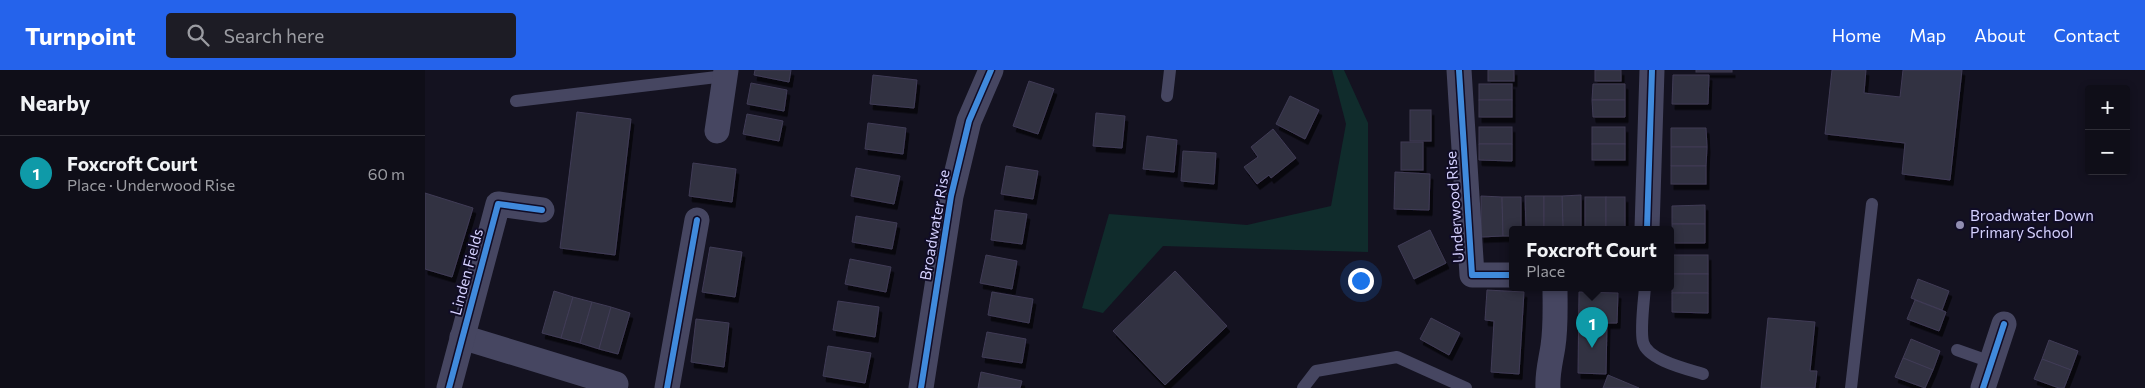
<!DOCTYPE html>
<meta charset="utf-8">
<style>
:root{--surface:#0f0e18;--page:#1d1c25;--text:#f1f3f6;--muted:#9b9ca2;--line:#2f2e37;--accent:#2563eb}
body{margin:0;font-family:Commissioner,sans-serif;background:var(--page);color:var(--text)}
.controls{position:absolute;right:15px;top:15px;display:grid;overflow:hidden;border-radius:5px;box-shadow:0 2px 8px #0003}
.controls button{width:45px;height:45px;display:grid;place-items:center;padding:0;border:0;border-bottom:1px solid var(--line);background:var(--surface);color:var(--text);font:25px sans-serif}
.you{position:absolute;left:935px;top:210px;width:18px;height:18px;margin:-12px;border:4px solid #fff;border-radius:50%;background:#1a73e8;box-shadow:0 0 0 8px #1a73e833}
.badge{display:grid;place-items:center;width:32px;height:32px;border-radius:50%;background:var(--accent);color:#fff;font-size:16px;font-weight:700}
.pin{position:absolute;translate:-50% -41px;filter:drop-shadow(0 1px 2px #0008)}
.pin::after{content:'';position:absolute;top:26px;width:18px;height:15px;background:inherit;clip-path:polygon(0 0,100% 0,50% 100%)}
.popup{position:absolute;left:1084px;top:156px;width:165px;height:65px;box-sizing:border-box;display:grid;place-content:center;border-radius:5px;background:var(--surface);filter:drop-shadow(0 1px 4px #0005);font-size:16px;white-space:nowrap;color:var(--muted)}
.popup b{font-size:19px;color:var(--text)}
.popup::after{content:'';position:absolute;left:50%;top:100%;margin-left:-10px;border:10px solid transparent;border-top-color:var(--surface)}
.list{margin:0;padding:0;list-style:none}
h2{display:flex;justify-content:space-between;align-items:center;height:65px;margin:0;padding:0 20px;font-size:21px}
h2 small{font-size:16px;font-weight:400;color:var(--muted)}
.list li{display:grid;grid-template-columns:32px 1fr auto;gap:15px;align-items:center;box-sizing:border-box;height:75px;padding:0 20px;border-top:1px solid var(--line)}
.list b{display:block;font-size:19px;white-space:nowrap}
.list p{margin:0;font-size:16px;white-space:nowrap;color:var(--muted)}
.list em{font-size:16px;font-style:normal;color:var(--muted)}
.icon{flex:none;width:28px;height:28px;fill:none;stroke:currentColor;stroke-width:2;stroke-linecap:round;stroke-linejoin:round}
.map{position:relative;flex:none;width:1720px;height:318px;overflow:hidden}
header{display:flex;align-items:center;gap:30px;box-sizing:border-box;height:70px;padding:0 25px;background:var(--accent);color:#fff}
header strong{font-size:24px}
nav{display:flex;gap:28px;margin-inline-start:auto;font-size:18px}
.search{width:350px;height:45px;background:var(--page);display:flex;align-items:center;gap:12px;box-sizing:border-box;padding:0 18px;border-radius:5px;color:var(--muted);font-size:19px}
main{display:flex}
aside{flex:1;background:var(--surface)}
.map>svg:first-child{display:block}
</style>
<header>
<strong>Turnpoint</strong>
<div class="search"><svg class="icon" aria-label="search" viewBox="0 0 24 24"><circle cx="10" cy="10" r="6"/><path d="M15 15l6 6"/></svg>Search here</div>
<nav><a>Home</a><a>Map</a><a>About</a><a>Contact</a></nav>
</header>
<main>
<aside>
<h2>Nearby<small></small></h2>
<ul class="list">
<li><span class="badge" style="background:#0f9aa8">1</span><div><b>Foxcroft Court</b><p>Place · Underwood Rise</p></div><em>60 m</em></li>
</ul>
</aside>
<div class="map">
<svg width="1720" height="318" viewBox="0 0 1720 318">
<defs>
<filter id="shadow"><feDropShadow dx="3" dy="5.5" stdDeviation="0" flood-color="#0009"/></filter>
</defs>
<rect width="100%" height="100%" fill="#141220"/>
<polygon fill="#102c2c" points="907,0 919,0 943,53 943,182 738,176 678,243 657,238 684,144 822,155 906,136 921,54"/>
<g fill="#323043" stroke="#403c55" filter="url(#shadow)">
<polygon points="330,0 366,0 364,12 329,5"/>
<rect x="1063" y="0" width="26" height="11"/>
<rect x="1170" y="0" width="26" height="11"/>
<rect x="1271" y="0" width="36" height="2"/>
<polygon points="1407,0 1441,0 1439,23 1475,27 1478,0 1537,0 1525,110 1477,104 1480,73 1400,64"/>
<polygon points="448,5 492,10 489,38 445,34"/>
<polygon points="1248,5 1284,5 1283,34 1247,34"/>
<polygon points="604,11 629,19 613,64 588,56"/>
<polygon points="326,13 362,20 359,41 322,34"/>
<rect x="1054" y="14" width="33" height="16"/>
<polygon points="1168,14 1200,14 1200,30 1167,30"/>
<polygon points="865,26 894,40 880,69 851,54"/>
<rect x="1054" y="30" width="33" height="17"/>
<polygon points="1167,30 1200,30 1200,47 1168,47"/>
<rect x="985" y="40" width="21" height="31"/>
<polygon points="152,42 206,49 190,185 135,178"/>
<polygon points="671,43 700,46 697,78 668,76"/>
<polygon points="322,44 358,51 354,71 318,64"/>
<polygon points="443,53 481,58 478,84 440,79"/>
<rect x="1054" y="57" width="33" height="17"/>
<rect x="1167" y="57" width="33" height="17"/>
<polygon points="1246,58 1281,58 1282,77 1246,77"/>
<polygon points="848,59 871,88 846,108 844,105 832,114 819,97 833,87 826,77"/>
<polygon points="722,66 752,70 749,102 718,99"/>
<rect x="976" y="72" width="22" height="28"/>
<polygon points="1054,74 1087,74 1087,91 1054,90"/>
<rect x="1167" y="74" width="33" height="16"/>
<polygon points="1246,77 1282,77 1281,96 1246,96"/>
<polygon points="758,81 791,83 789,114 756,111"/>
<polygon points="268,93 311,99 307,132 264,126"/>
<polygon points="581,96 613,101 608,129 576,124"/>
<rect x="1246" y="96" width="35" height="18"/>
<polygon points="431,98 475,106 469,134 426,126"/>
<polygon points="970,102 1005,104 1004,140 969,139"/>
<polygon points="0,123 48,138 27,207 0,199"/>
<polygon points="1156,125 1156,159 1138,159 1137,126"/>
<polygon points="1056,126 1077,127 1078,166 1056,167"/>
<polygon points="1100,126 1119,126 1119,159 1101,159"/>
<polygon points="1119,126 1137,126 1138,159 1119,159"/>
<polygon points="1077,127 1096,127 1096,159 1088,159 1088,166 1078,166"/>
<rect x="1160" y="127" width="21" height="32"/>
<rect x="1181" y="127" width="19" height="32"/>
<polygon points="1280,135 1280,154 1247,154 1247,136"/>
<polygon points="570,140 602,144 597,174 566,170"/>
<polygon points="431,146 472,153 467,179 427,172"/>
<polygon points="1247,154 1280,154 1280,173 1248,173"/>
<polygon points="1005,160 1021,193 989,209 973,176"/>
<polygon points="285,177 317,182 310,227 277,222"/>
<polygon points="561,185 592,191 587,219 555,213"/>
<rect x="1247" y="185" width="36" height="19"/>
<polygon points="425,189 466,197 461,222 420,214"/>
<polygon points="750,201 802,256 740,315 688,261"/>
<rect x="1247" y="204" width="36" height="19"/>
<polygon points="1493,209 1524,221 1517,240 1486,228"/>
<polygon points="1062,220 1099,222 1094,304 1066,302 1069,251 1060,250"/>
<polygon points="129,221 148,227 136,268 117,263"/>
<polygon points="567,222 608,229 604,253 563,245"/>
<polygon points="1154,222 1193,223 1192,253 1182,253 1181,304 1153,303"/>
<polygon points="1247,223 1283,223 1283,243 1247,242"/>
<polygon points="148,227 167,232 155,273 136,268"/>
<polygon points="1490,230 1521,242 1514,261 1482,249"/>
<polygon points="413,231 454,237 450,267 408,260"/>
<polygon points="167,232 186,237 174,279 155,273"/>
<polygon points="186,237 205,243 193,284 174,279"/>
<polygon points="1006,248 1035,263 1024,285 995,269"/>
<polygon points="1343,248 1390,252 1385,301 1392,301 1390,318 1336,318"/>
<polygon points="271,249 304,253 299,297 266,292"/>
<polygon points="562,262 601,269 597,293 557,287"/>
<polygon points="1486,269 1515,281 1508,300 1478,288"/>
<polygon points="1624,270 1653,281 1646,300 1617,289"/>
<polygon points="403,276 446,283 440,313 398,306"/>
<polygon points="1478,288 1508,300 1500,318 1470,307"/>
<polygon points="1617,289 1646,300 1639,318 1634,318 1609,309"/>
<polygon points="556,302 597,311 595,318 553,318"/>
<polygon points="1183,305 1214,318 1178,318"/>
</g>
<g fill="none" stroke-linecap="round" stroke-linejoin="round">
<g stroke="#464661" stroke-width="12">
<polyline points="742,26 745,0"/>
<polyline points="91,31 300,6"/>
<path d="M1220,217c-1,14 -5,42 -2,55 4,18 44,27 60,32"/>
<polyline points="1532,280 1566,292"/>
<polyline points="878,318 891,301 972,287 1041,318"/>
<polyline points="1426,318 1447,134"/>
</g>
<g stroke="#464661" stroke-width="25">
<polyline points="1034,0 1047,205 1088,205"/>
<polyline points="292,61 301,0"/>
<polyline points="1222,159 1227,0"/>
<polyline points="37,267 191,314"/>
<polyline points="24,318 73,134 117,140"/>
<polyline points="242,318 272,150"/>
<polyline points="496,318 526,126 544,51 566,0"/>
<path d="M1123,318c-1,-15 3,-28 5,-42 3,-20 2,-40 2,-59"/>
<polyline points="1558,318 1579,254"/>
</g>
<defs>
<g id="cycleway">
<polyline points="1034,0 1047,205 1088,205"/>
<polyline points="1222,159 1227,0"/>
<polyline points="24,318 73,134 117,140"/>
<polyline points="242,318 272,150"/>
<polyline points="496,318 526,126 544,51 566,0"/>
<polyline points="1558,318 1579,254"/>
</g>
</defs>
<use href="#cycleway" stroke="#100c26" stroke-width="9"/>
<use href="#cycleway" stroke="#408adc" stroke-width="6"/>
</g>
<circle fill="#918eb1" stroke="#100c26" stroke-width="2" cx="1535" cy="155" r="5"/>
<g text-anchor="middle" stroke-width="4" stroke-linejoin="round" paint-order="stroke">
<g font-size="15" fill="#d5d1ff" stroke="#100c26">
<text transform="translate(1030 137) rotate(-94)" y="5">Underwood Rise</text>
<text transform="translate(510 155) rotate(-80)" y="5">Broadwater Rise</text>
<text transform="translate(42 202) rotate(-75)" y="5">Linden Fields</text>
</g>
<g font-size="15" fill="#d5d1ff" stroke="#100c26" text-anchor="start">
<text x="1545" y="151">Broadwater Down<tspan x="1545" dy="17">Primary School</tspan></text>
</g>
</g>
</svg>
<div class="controls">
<button>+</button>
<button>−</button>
</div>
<div class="you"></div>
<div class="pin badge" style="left:1167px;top:278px;background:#0f9aa8">1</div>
<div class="popup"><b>Foxcroft Court</b>Place</div>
</div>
</main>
